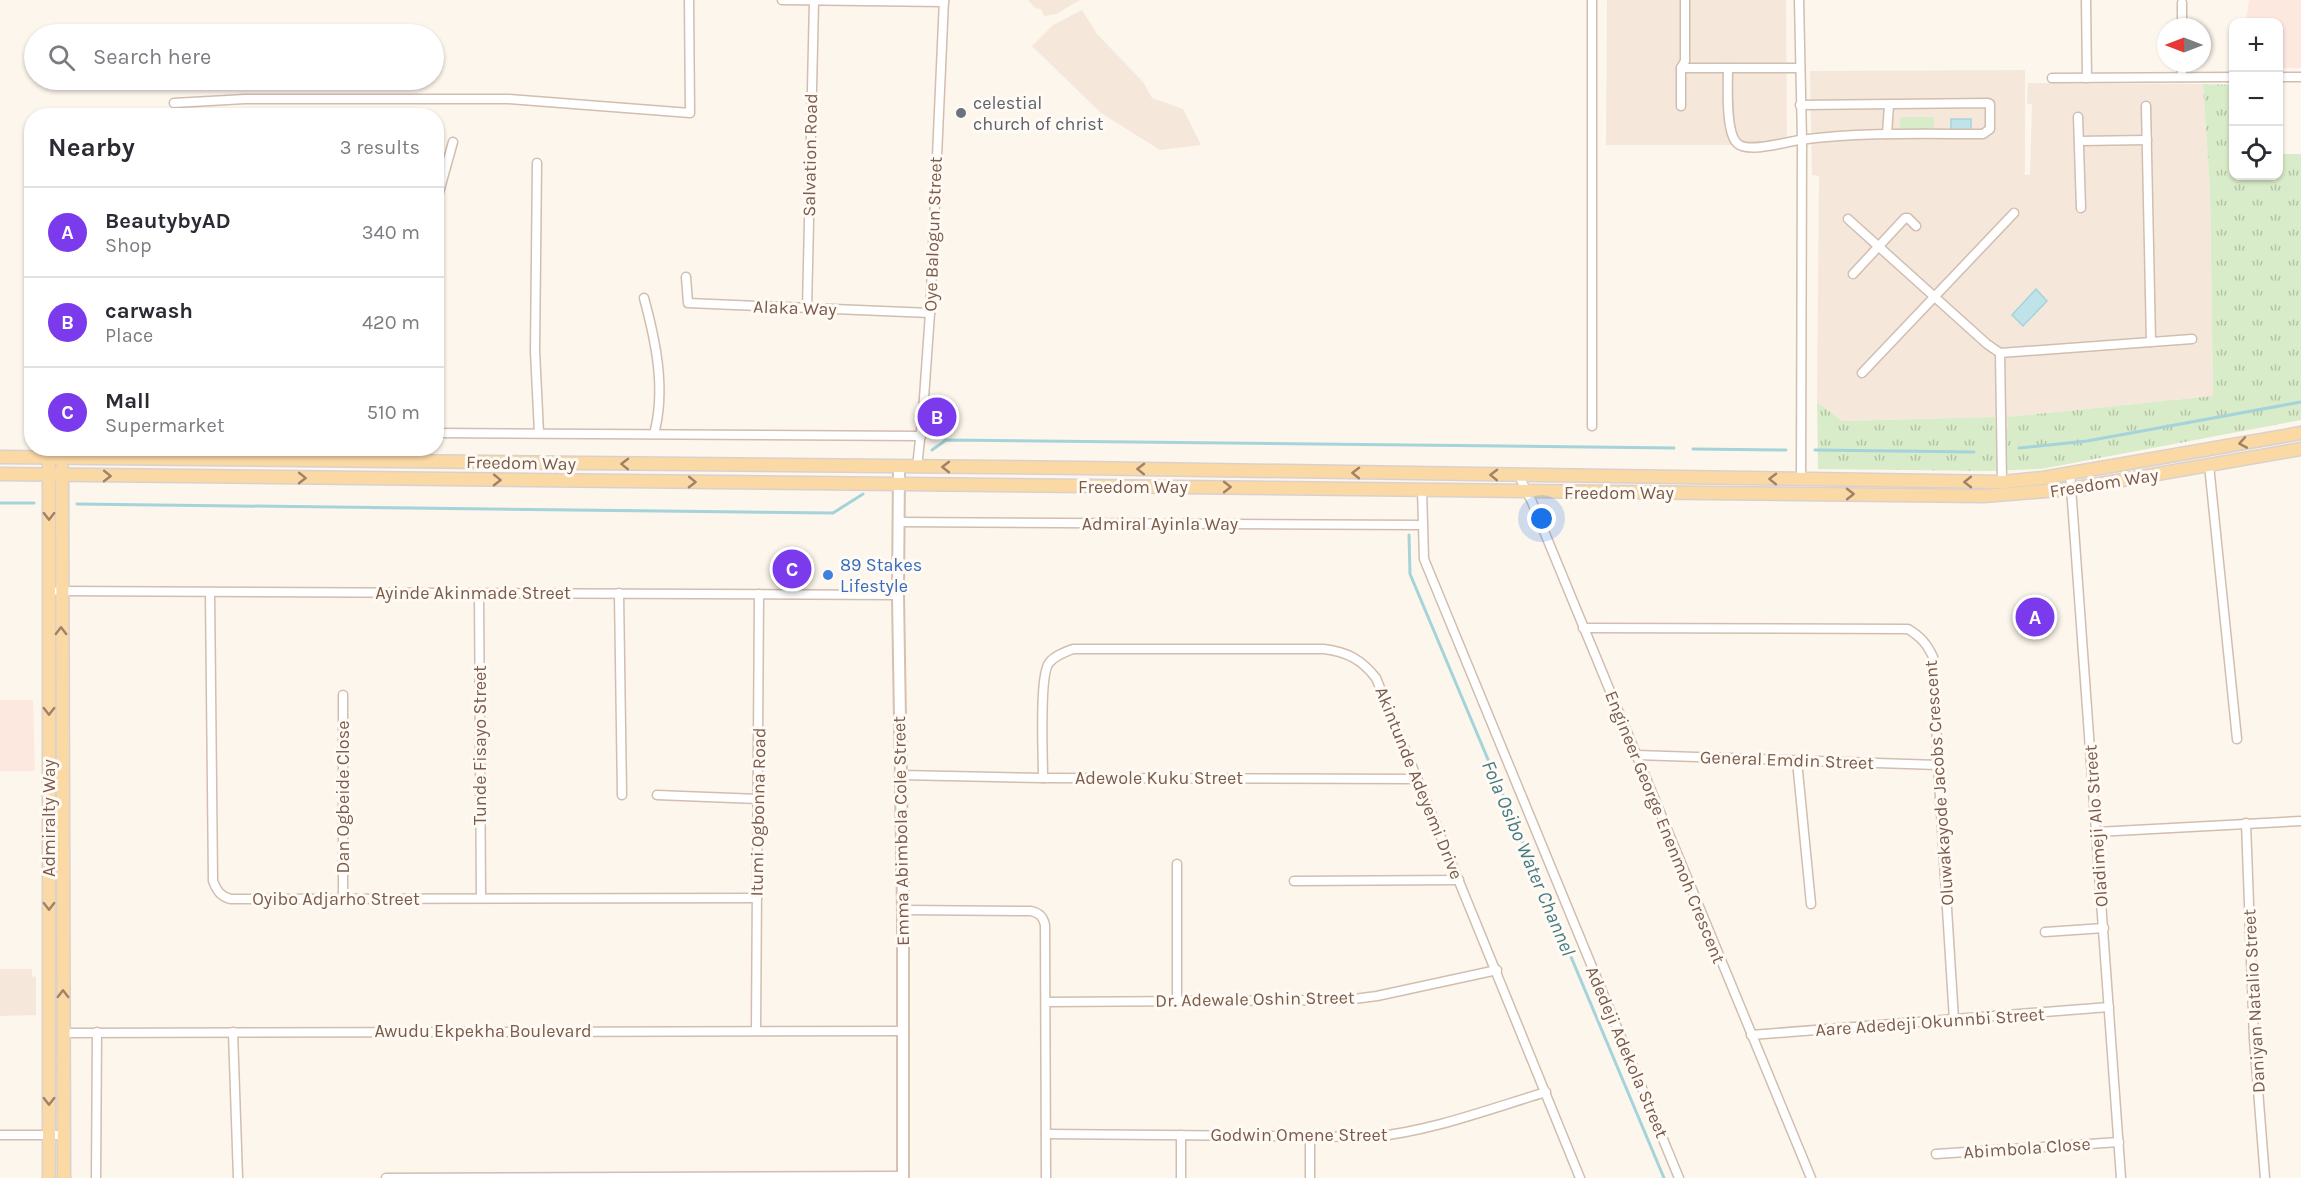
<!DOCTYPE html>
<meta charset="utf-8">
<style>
:root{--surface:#fff;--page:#f7f7f7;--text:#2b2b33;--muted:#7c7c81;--line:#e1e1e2;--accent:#7c3aed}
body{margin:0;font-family:Karla,sans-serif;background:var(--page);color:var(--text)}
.controls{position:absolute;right:18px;top:18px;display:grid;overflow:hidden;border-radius:12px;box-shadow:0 2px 4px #0004}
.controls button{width:54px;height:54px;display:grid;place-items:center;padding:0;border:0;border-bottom:2px solid var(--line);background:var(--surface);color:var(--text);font:30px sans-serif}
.compass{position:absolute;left:2157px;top:18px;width:54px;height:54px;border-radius:50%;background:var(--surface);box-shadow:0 2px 4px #0004;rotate:270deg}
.you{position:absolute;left:1542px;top:519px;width:21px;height:21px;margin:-15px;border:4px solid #fff;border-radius:50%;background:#1a73e8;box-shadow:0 0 0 9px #1a73e833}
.badge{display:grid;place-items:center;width:39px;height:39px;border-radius:50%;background:var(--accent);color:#fff;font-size:20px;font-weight:700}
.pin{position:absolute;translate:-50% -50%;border:3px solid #fff;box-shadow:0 2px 6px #0006}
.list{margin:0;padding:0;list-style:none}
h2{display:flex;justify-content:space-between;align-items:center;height:78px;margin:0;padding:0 24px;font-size:26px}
h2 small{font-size:20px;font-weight:400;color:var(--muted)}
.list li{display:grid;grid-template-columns:39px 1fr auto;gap:18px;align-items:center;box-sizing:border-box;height:90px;padding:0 24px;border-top:2px solid var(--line)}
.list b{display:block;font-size:22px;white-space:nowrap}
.list p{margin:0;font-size:20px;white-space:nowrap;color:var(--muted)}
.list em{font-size:20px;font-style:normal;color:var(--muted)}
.icon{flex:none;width:33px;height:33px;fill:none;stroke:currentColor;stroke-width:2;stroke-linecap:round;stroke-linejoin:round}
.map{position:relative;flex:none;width:2301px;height:1178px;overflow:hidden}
.search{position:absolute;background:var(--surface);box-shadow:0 2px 4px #0004;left:24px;top:24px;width:420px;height:66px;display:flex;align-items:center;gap:15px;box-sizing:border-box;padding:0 21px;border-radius:33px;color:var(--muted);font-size:22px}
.panel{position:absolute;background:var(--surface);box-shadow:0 2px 4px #0004;left:24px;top:108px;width:420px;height:348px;border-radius:24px}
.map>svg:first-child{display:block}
</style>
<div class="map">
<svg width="2301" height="1178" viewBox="0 0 2301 1178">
<defs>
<pattern id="grass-tufts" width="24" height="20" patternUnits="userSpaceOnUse" patternTransform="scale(1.5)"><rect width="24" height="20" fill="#d8ecc9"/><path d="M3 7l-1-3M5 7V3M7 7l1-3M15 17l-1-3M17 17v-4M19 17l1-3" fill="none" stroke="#b4c2a5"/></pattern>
</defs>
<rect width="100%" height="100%" fill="#fdf6ec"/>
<g fill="#f5e8da">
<polygon points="1028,0 1080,0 1056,14 1044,16 1041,9 1035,8"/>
<polygon points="1607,0 1786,0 1787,145 1606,145"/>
<polygon points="1082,10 1097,34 1143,82 1152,98 1183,109 1201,145 1160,150 1101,113 1032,46 1053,25"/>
<polygon points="2025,70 2025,173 2022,174 2030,175 2032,104 2027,104 2028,83 2203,84 2210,190 2213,396 2008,417 2008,428 1996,428 1995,417 1842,421 1817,402 1819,176 1812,175 1810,71"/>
<polygon points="0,969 32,969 32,976 36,977 36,1015 0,1016"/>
</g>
<g fill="#fde8e0">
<polygon points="2249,0 2301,0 2301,68 2279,68 2278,22 2246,22"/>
<polygon points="0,700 33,700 35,771 0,771"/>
</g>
<polygon fill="url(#grass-tufts)" points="2203,84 2233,85 2234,176 2278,176 2279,127 2281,154 2301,154 2301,420 2041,469 1990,471 1818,469 1817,402 1842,421 1995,417 1996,428 2008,428 2007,417 2213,396 2210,190"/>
<polygon fill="#d8ecc9" points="1900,117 1934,117 1934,135 1900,134"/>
<g fill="#bfe3e8" stroke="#a5d3da" stroke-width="1.5">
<rect x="1951" y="119" width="20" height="11"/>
<polygon points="2036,289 2047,301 2023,326 2012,315"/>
</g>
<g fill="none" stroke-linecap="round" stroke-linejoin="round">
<g stroke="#a5d3da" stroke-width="3">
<polyline points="2019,448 2087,441 2301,402"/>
<polyline points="1693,449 1786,450"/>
<polyline points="932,450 946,440 1674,448"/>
<polyline points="1815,450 1974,452"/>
<polyline points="0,503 34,503"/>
<polyline points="77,504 833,513 863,494"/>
<polyline points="1409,535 1410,574 1664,1178"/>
</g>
<defs>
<g id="street">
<polyline points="782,0 944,2"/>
<polyline points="1799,0 1802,140 1801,480"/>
<polyline points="2086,0 2087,78"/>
<polyline points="2182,27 2182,3"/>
<polyline points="1681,68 1799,68"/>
<path d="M1728,68c0,17 -3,66 10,76 11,9 47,-2 62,-4 61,-8 122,-6 183,-6l7,-5v-25l-2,-1 -188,2"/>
<polyline points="2182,77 2182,63"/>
<polyline points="2278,77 2301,77"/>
<polyline points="2052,78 2234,77"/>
<polyline points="174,103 245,99 509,99 690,113 689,0"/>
<polyline points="1681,106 1681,68 1685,61 1685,0"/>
<polyline points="2146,106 2151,342"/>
<polyline points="2078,117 2081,208"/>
<polyline points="1887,134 1889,105"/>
<polyline points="2079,141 2147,140"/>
<polyline points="537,163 535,351 539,433"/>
<polyline points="436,203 453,142"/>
<polyline points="1848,219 1987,344 2000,353 2192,339"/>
<polyline points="1853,274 1905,218 1908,218 1916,226"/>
<polyline points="686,277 688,303 930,313"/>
<path d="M644,298c12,44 22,92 10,136"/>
<polyline points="807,309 814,1"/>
<polyline points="2000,353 2002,482"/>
<polyline points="1862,373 2014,213"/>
<polyline points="1592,426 1592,0"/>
<polyline points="436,433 921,436"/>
<polyline points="318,461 318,448"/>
<polyline points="2209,465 2237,739"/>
<polyline points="917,467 923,412 930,313 944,0"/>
<polyline points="2070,473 2121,1178"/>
<polyline points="1519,476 1532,502 1811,1178"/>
<polyline points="1422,489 1424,559 1679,1178"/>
<polyline points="898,522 1422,525"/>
<polyline points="58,591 898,595"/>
<path d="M210,593l3,288c4,10 8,16 18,18l526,-1"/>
<polyline points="479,593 481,898"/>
<polyline points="619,593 622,795"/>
<path d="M1583,628l325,1c13,8 19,15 25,28l5,108 16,255"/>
<polyline points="343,695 343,898"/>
<polyline points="1636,755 1938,765"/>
<polyline points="1797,761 1811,904"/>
<polyline points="901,775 1043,778 1417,779"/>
<path d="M1043,778c0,-21 -4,-103 6,-115 5,-7 16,-11 24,-14h251c23,3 37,10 52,29l204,500"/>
<polyline points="657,795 758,799"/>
<polyline points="2246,823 2254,1039 2265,1178"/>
<polyline points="2097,832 2301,821"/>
<polyline points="1177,864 1177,1000"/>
<polyline points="1294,881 1459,880"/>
<path d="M903,910l128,1c8,2 12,5 14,14l1,253"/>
<polyline points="2045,932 2104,928"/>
<polyline points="1046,1002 1346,1000 1377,996 1497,970"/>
<polyline points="756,1030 759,594"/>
<polyline points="233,1032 238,1178"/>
<polyline points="64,1033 903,1031"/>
<polyline points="1751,1035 2109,1007"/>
<path d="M1046,1134l326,3c60,-6 117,-28 174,-45"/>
<polyline points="0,1135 64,1135"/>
<polyline points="1310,1137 1310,1178"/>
<polyline points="1936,1154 2119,1142"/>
<polyline points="96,1178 97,1032"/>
<polyline points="386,1178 903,1176"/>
<polyline points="1181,1178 1181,1135"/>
</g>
<polyline id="secondary" points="899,466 898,595 903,910 903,1178"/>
<g id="primary">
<polyline points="0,457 1082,468 2002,482 2043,478 2301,433"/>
<polyline points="49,457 49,1178"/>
<polyline points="62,468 64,1178"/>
<polyline points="0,474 1983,496 2071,489 2301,449"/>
</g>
</defs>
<use href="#street" stroke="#d1beb0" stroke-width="11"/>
<use href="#secondary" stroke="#d6c0b0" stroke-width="14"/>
<use href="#primary" stroke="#dad1cd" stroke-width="15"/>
<use href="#street" stroke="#fff" stroke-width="8"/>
<use href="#secondary" stroke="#fff" stroke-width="10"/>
<use href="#primary" stroke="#fbd9a5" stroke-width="12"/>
</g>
<defs><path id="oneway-chevron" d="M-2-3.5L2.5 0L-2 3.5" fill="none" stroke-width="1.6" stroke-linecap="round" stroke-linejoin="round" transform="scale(1.5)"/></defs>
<g stroke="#a18267">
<use href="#oneway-chevron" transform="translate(2243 443) rotate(170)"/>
<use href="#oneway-chevron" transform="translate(625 464) rotate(-179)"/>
<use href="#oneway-chevron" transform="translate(946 467) rotate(-180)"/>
<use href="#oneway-chevron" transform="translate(1141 469) rotate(-179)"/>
<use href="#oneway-chevron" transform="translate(1356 473) rotate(-179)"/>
<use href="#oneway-chevron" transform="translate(1494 475) rotate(-179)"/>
<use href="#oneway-chevron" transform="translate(107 476) rotate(1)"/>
<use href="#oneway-chevron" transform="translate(302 478) rotate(1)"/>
<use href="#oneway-chevron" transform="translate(1773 479) rotate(-179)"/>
<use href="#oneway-chevron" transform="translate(497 480) rotate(1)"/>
<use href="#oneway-chevron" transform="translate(692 482) rotate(1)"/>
<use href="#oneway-chevron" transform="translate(1968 482) rotate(-180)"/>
<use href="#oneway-chevron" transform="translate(1227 487)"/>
<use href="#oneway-chevron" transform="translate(1850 494)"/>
<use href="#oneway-chevron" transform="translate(49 516) rotate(90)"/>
<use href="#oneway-chevron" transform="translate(61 631) rotate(-90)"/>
<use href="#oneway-chevron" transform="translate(49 711) rotate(90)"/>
<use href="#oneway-chevron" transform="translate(49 906) rotate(90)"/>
<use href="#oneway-chevron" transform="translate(63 994) rotate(-90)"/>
<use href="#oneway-chevron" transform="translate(49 1101) rotate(90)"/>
</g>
<circle fill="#6b7280" stroke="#fffaf3" stroke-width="2" cx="961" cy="113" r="6"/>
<circle fill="#3f7fe0" stroke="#fffaf3" stroke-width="2" cx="828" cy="575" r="6"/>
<g text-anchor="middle" stroke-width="6" stroke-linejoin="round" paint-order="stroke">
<g font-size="18" fill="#5b616d" stroke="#fffaf3" text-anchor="start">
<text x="973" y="109">celestial<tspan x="973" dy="21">church of christ</tspan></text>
</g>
<g font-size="18" fill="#7a5c4d" stroke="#fffaf3">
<text transform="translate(810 155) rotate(-89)" y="6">Salvation Road</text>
<text transform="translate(933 234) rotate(-88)" y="6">Oye Balogun Street</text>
<text transform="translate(795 308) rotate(2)" y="6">Alaka Way</text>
<text transform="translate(521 463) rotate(1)" y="6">Freedom Way</text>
<text transform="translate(2104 483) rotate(-9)" y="6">Freedom Way</text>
<text x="1133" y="493">Freedom Way</text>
<text x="1619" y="499">Freedom Way</text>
<text x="1160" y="530">Admiral Ayinla Way</text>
<text x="473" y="599">Ayinde Akinmade Street</text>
<text transform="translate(480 745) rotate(-90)" y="6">Tunde Fisayo Street</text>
<text transform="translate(1787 760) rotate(2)" y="6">General Emdin Street</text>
<text x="1159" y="784">Adewole Kuku Street</text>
<text transform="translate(1419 783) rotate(68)" y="6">Akintunde Adeyemi Drive</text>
<text transform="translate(1939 783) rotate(-94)" y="6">Oluwakayode Jacobs Crescent</text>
<text transform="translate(343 797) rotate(-90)" y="6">Dan Ogbeide Close</text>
<text transform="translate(758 812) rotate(-89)" y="6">Itumi Ogbonna Road</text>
<text transform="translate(49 818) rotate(-90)" y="6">Admiralty Way</text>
<text transform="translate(2096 826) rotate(-94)" y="6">Oladimeji Alo Street</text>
<text transform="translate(1665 827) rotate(68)" y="6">Engineer George Enenmoh Crescent</text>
<text transform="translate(901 831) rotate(-91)" y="6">Emma Abimbola Cole Street</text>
<text x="336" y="905">Oyibo Adjarho Street</text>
<text transform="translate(1255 999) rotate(-1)" y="6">Dr. Adewale Oshin Street</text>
<text transform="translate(2254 1001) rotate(-93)" y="6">Daniyan Natalio Street</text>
<text transform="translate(1930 1022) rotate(-4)" y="6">Aare Adedeji Okunnbi Street</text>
<text x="483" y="1037">Awudu Ekpekha Boulevard</text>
<text transform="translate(1627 1052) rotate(67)" y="6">Adedeji Adekola Street</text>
<text x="1299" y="1141">Godwin Omene Street</text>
<text transform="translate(2027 1148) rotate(-4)" y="6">Abimbola Close</text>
</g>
<g font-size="18" fill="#366cbe" stroke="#fffaf3" text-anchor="start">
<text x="840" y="571">89 Stakes<tspan x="840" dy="21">Lifestyle</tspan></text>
</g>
<g font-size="20" font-style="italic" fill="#437c86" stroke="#fffaf3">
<text transform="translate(1529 858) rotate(67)" y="7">Fola Osibo Water Channel</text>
</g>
</g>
</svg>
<div class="controls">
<button>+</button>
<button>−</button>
<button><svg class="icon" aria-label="locate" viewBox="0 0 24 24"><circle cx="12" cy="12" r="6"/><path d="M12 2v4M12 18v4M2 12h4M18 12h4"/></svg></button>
</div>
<svg class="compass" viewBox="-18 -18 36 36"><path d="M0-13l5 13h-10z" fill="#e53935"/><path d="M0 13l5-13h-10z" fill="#7c7c81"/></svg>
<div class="you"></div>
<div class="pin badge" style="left:2035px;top:617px">A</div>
<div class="pin badge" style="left:937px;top:417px">B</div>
<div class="pin badge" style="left:792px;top:569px">C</div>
<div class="search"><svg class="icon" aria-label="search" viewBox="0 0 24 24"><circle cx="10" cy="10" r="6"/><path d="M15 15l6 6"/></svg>Search here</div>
<section class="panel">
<h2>Nearby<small>3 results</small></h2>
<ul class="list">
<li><span class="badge">A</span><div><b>BeautybyAD</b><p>Shop</p></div><em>340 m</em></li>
<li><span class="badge">B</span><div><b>carwash</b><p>Place</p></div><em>420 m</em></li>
<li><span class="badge">C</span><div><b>Mall</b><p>Supermarket</p></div><em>510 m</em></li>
</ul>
</section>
</div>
